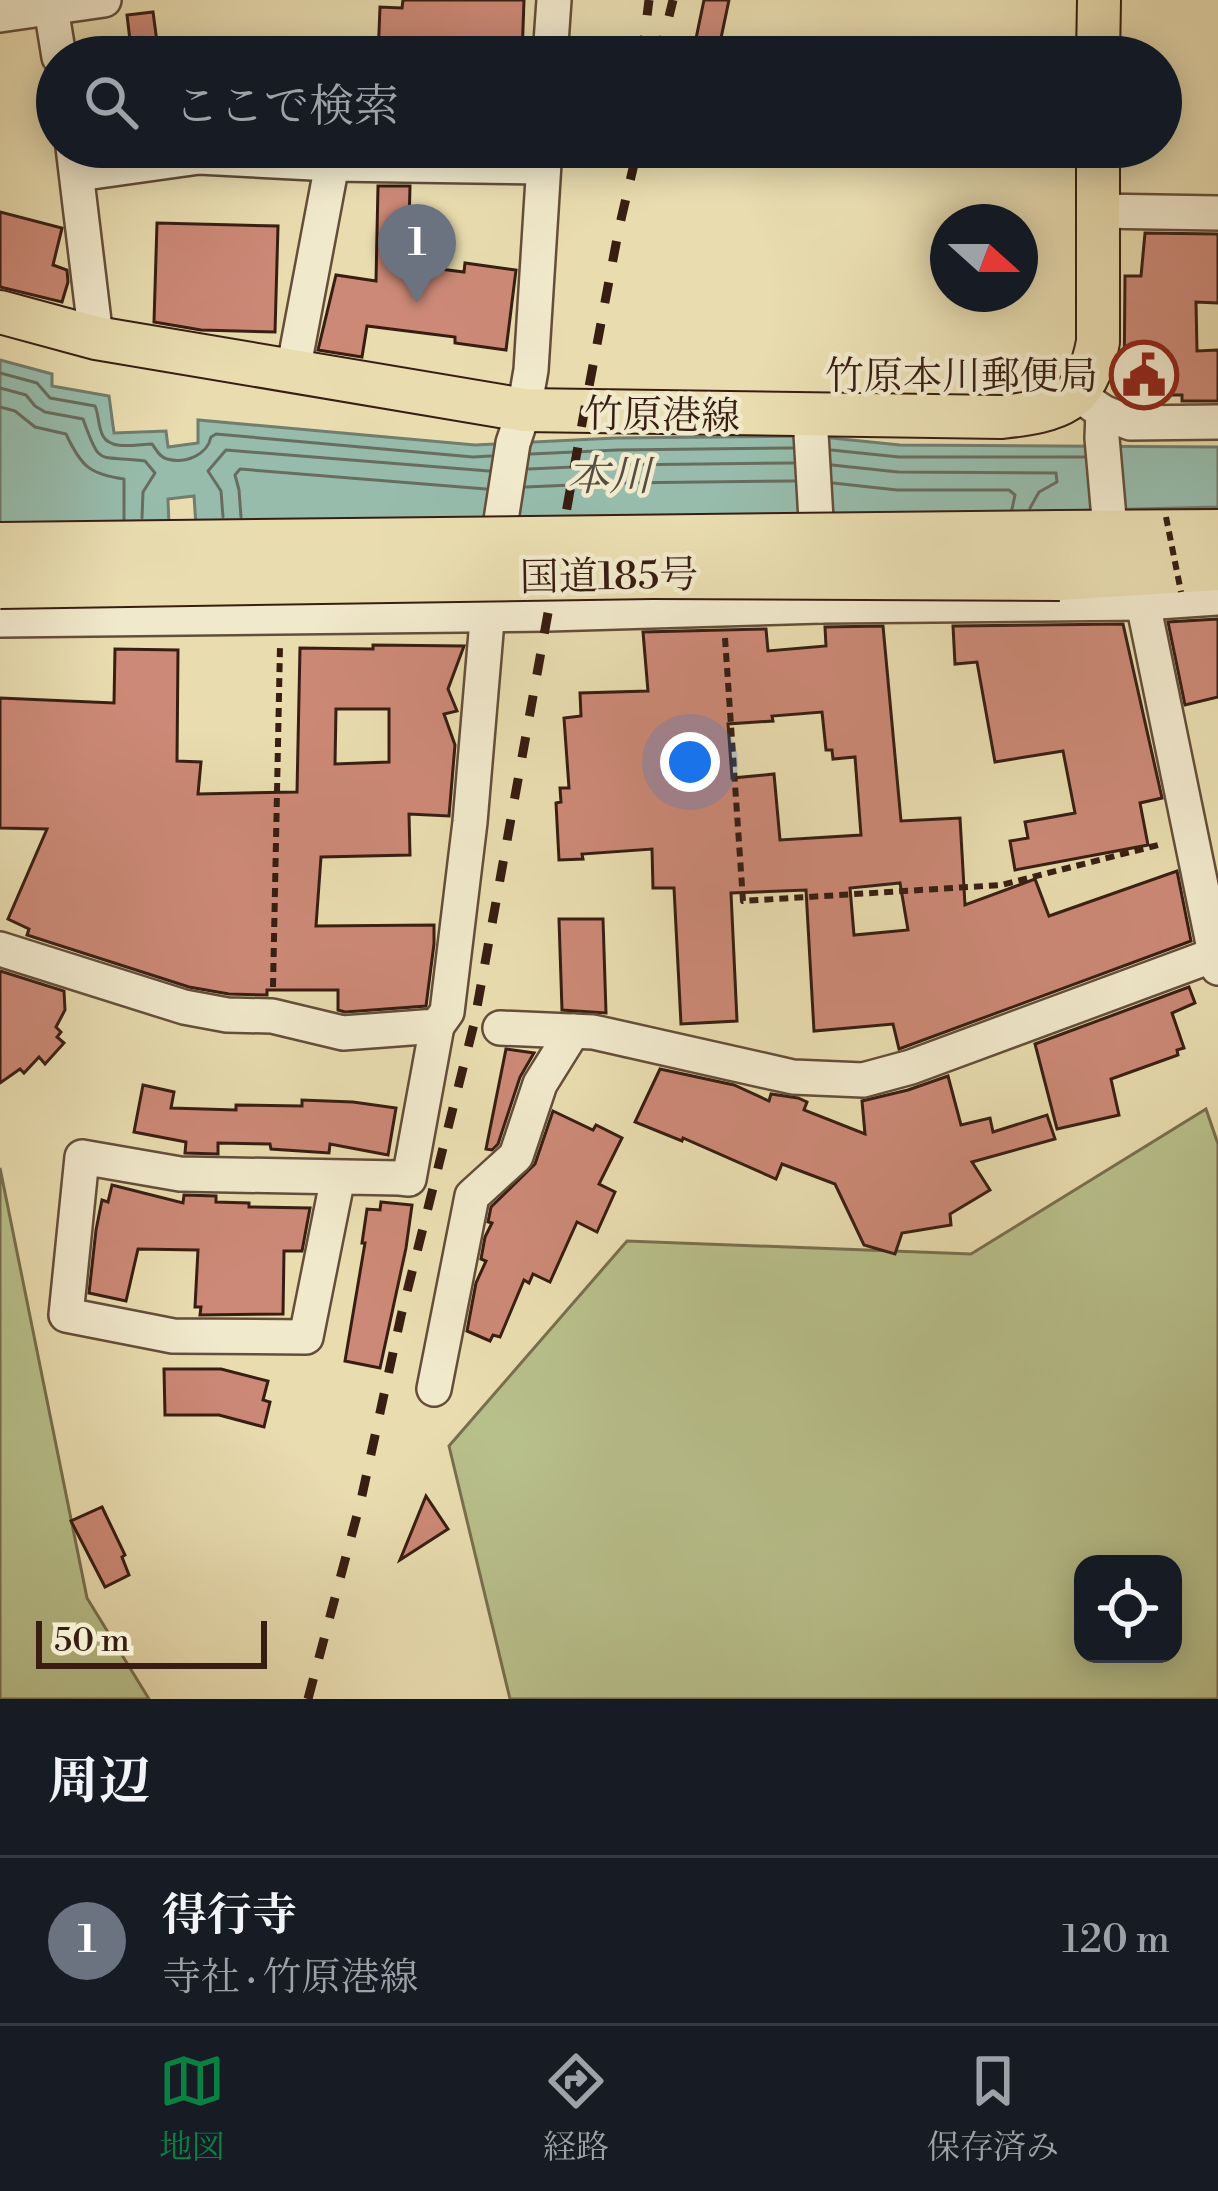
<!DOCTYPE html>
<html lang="ja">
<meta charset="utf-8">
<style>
:root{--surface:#171b24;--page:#20242c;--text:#f1f3f6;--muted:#9ea1a6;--line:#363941;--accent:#0b8043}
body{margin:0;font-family:"Libre Bodoni","Noto Serif JP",serif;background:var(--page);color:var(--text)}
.controls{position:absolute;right:36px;bottom:36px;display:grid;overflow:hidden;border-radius:24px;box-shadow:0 6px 30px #0003}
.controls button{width:108px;height:108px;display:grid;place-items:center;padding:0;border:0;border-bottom:3px solid var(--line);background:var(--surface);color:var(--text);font:60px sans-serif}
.compass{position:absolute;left:930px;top:204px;width:108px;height:108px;border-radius:50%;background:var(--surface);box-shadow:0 6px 30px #0003;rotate:111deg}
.scale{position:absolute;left:36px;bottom:30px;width:231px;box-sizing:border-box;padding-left:12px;border:6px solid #381e12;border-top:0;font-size:33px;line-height:42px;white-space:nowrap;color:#381e12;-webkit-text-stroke:9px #f1e9cc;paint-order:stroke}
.you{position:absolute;left:690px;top:762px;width:42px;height:42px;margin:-30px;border:9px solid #fff;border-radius:50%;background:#1a73e8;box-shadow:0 0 0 18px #1a73e833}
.badge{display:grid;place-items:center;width:78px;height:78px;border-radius:50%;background:var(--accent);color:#fff;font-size:39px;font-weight:700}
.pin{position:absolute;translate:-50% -99px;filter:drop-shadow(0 3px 6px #0008)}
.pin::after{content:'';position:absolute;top:63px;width:42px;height:36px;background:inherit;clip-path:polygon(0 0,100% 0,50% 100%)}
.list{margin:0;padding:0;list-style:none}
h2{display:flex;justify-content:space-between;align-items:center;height:156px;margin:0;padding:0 48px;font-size:51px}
h2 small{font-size:39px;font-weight:400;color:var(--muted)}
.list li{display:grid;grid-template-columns:78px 1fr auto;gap:36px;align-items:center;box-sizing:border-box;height:168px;padding:0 48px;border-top:3px solid var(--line)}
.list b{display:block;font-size:45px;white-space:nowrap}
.list p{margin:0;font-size:39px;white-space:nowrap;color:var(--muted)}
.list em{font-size:39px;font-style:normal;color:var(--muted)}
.icon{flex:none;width:66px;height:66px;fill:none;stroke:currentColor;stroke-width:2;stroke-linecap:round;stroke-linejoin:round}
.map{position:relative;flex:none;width:1218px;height:1699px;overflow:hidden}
.search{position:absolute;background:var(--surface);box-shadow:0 6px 30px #0003;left:36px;right:36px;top:36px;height:132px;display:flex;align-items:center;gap:30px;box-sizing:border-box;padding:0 42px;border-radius:66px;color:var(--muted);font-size:45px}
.sheet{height:324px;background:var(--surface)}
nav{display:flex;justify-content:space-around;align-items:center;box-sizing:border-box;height:168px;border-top:3px solid var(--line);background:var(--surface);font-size:33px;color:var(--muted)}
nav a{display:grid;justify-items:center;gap:6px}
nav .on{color:var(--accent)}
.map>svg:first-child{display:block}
</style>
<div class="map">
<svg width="1218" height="1699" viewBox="0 0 1218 1699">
<rect width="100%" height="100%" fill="#e9ddb0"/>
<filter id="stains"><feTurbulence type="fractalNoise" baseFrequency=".00167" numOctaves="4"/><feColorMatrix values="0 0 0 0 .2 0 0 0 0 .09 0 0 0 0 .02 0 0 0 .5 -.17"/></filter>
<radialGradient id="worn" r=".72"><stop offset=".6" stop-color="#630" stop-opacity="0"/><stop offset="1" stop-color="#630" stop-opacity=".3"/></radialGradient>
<g fill="#b8c08b" stroke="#786f4e" stroke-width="3" fill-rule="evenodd">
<path d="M1206,1109l12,35v555h-708l-61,-253 178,-205 344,13zM1083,1564h90v90h-90z"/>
<polygon points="0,1168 87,1598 149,1699 0,1699"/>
</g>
<polygon fill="#97bcac" stroke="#717d6e" stroke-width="3" points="0,360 52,374 52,386 109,396 114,433 166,431 168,447 198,443 198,420 475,445 616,438 812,436 900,445 1218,447 1218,507 1057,511 1061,594 201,600 194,496 168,499 172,605 0,602"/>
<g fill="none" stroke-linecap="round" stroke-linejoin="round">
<g stroke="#686d5f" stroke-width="3">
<path d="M0,373l37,10 13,15 45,8c4,9 3,21 8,30 8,15 35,8 49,8 4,5 7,13 15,15 19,5 40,-4 44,-22l5,-3 257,23 18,-1"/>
<path d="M0,388l26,7 9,11 10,6 38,7c18,51 15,35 62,42l10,12 -12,19 -1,26"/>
<path d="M0,407l15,4 20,16 31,7c15,32 23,40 58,45v40"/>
<polyline points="831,450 899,457 1084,457"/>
<polyline points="531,454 617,450 792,448"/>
<polyline points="832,465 898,472 1056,473 1057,482 1039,492 1030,508"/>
<polyline points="529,469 617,465 793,463"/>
<polyline points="833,483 897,490 1009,490 1015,495 1012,509"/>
<polyline points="526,487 618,483 794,481"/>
<polyline points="223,517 221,491 208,471 226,450 489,471"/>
<polyline points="241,517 239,490 235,475 240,469 486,489"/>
</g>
</g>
<g fill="#cc8977" stroke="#381e12" stroke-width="3" fill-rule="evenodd">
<polygon points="403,0 524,0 522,57 378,57 380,7 402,8"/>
<polygon points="704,0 729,0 717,57 693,53"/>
<polygon points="153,12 159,57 132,57 127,15"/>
<polygon points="378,186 410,186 408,265 464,272 465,263 516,270 506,350 455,343 455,337 367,326 362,357 318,350 336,275 376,281"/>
<polygon points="0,212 62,228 53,265 67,270 68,282 62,302 0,287"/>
<polygon points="157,223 278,226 275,332 201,330 154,322"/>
<polygon points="1145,233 1218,234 1218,303 1196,302 1197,351 1218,350 1218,401 1182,401 1182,395 1124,395 1125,276 1141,276"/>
<polygon points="1218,619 1218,697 1185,705 1168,622"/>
<polygon points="1123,624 1162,798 1140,803 1148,845 1015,870 1010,841 1028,838 1025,822 1075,813 1063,751 995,762 977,662 955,664 953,626"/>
<path d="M883,626l18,195 59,-3 5,87 70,-26 14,37 128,-45 14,70 -292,108 -6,-25 -79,7 -8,-141 -75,3 6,128 -56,3 -7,-136h-21l-1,-39 -70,5 1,5 -24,1 -3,-57 5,-1 -1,-14h9l-5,-70 17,-2 -1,-23 68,-2 -5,-59 123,-3 2,22 58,-5 -1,-19zM822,712l4,38h6l1,9 22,-2 6,78 -81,5 -6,-66 -42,4 -4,-54 45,-3 -1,-5zM900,883l8,47 -54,5 -4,-47z"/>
<path d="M373,645l91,1 -16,43 9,22 -13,3 11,31 -6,71 -40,-2 1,41 -89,2 -5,69 118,-1v19l-8,62 -81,6 -7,-2v-20h-71v5l-38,-1 -40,-7 -162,-52 2,-6 -21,-10 39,-90 -47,-1v-130l114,5 1,-54 63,1 -1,111 24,1 -3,32 99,-2 3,-144 73,1zM336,709h53v53l-54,2z"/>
<polygon points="559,919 603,919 606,1013 562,1010"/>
<polygon points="0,971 64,991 65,1010 56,1027 61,1032 57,1037 64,1043 45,1064 39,1057 24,1073 20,1069 0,1083"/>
<polygon points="1189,987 1195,1003 1172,1013 1184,1048 1177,1050 1178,1055 1111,1079 1119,1115 1057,1129 1035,1044"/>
<polygon points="506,1049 534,1053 520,1077 498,1144 492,1150 486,1149"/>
<polygon points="660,1069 734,1085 769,1101 771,1094 798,1098 807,1102 804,1110 865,1134 862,1101 908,1090 948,1076 961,1125 990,1118 993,1132 1047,1115 1055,1139 972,1162 990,1190 950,1214 951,1225 902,1233 895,1254 864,1245 835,1184 782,1164 776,1179 683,1138 682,1141 635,1122"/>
<polygon points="143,1085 174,1092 171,1108 236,1110 236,1105 302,1106 302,1100 353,1102 396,1108 388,1155 330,1144 329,1153 271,1149 270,1144 218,1143 218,1154 185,1153 186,1142 134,1132"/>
<polygon points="553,1111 593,1130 596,1125 622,1138 599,1184 615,1192 597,1232 577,1222 550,1282 533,1274 529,1283 524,1280 500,1337 493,1335 490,1341 467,1331 476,1283 486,1261 481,1259 485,1237 492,1223 488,1222 491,1207 535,1164"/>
<polygon points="112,1185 183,1203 184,1195 216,1196 216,1202 249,1203 249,1207 310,1208 302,1251 284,1251 283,1314 200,1315 201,1307 195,1307 198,1250 138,1249 126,1301 89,1293 96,1230 102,1200 108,1202"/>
<polygon points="381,1202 412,1205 406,1248 380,1368 345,1361 365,1243 362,1243 367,1209 380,1210"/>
<polygon points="164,1369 221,1369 268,1381 263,1400 270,1402 264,1427 219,1415 165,1415"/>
<polygon points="426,1496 448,1529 400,1560"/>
<polygon points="102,1507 125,1555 122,1557 129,1575 105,1587 71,1521"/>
</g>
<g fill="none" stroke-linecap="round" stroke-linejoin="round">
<defs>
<g id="minor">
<polyline points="51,8 59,57"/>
<polyline points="0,15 104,0"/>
<polyline points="550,57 554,0"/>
<polyline points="73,147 96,338"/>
<polyline points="78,174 199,157 332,164 543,167"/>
<polyline points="1097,211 1218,213"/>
<polyline points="293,371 332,164"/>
<polyline points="1077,394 1103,412 1130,423 1218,422"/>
<polyline points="1103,412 1102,438 1109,518"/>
<polyline points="1134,571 1143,603 1218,968"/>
<polyline points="821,606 1143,603 1218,598"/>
<polyline points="0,620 548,614 821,606 810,416"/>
<polyline points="0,949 184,1007 227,1015 272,1016 343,1033 437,1026 447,1012 470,822 489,597 513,443 524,410 531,370 545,147"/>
<polyline points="500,1028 593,1032 793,1077 863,1080 911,1067 1214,955 1218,949"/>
<polyline points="338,1177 306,1337 173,1336 66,1315 82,1157 180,1174 400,1178 409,1179 437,1026"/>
<polyline points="434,1389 472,1196 516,1156 540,1084 573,1031"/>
</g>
<g id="major">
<polyline points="1098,57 1099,0"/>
<path d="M0,312l96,26 428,72 478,7c58,-7 84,-13 96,-75v-195"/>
</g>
<g id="highway">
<polyline points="1058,535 1218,534"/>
<polyline points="1060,576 1218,566"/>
</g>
</defs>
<use href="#minor" stroke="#644e3a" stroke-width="38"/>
<use href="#major" stroke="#381e12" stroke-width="46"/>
<use href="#highway" stroke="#381e12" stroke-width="52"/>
<g stroke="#381e12" stroke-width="6" stroke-dasharray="9 6" stroke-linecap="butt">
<polyline points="725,638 743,901 1001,885 1162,844"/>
<polyline points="273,987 280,646"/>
</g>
<use href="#minor" stroke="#f1e9cc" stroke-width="33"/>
<use href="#major" stroke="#e9ddb0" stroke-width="42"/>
<use href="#highway" stroke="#e9ddb0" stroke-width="48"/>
<g stroke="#381e12" stroke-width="9" stroke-dasharray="21 21" stroke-linecap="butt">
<polyline points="642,57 649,0"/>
<polyline points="659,57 673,0"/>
<polyline points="308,1699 361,1500 401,1316 474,1024 584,413 619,228 638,147"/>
</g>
<defs>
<g id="highway-bridge">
<polyline points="0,547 1058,535"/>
<polyline points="0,584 652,574 1060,576"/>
</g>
</defs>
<use href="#highway-bridge" stroke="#381e12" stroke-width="52" stroke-linecap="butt"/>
<polyline stroke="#381e12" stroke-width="6" stroke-dasharray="9 6" stroke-linecap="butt" points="1166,517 1181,592"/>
<use href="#highway-bridge" stroke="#e9ddb0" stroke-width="48"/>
</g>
<defs>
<symbol id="civic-ring" viewBox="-11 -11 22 22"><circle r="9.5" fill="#f1e9cc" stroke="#8f2418" stroke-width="1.5"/><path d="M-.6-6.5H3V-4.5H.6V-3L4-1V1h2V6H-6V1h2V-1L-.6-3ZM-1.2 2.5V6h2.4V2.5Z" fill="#8f2418"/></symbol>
</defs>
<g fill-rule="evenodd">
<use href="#civic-ring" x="1106" y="337" width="76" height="76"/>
</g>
<g text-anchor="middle" stroke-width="9" stroke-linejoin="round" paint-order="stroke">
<g font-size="39" fill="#381e12" stroke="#f1e9cc" text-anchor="end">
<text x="1098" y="389">竹原本川郵便局</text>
</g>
<g font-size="39" fill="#381e12" stroke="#f1e9cc">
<text transform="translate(662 414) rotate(1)" y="14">竹原港線</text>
<text transform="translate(609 575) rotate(-1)" y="14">国道185号</text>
</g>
<g font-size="42" font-style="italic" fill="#544d40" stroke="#f1e9cc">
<text x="609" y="490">本川</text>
</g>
</g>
<rect width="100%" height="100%" filter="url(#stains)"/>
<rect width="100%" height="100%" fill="url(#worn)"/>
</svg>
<div class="controls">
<button><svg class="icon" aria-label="locate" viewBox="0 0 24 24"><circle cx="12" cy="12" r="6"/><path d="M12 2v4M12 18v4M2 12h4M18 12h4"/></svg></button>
</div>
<svg class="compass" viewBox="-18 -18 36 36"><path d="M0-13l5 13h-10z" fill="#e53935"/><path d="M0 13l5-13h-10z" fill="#9ea1a6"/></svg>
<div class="scale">50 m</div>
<div class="you"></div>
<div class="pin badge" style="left:417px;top:303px;background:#6b7280">1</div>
<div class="search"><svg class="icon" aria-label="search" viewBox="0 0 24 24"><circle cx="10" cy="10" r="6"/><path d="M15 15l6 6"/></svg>ここで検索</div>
</div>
<section class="sheet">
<h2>周辺<small></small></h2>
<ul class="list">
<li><span class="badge" style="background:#6b7280">1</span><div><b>得行寺</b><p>寺社 · 竹原港線</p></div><em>120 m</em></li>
</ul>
</section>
<nav>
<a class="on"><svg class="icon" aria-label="map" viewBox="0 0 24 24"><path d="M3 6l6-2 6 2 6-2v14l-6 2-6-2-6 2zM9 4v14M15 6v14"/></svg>地図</a>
<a><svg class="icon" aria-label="directions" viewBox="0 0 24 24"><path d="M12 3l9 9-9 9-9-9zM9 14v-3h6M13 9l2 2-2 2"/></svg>経路</a>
<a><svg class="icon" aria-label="saved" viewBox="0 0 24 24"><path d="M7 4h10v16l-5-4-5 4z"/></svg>保存済み</a>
</nav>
